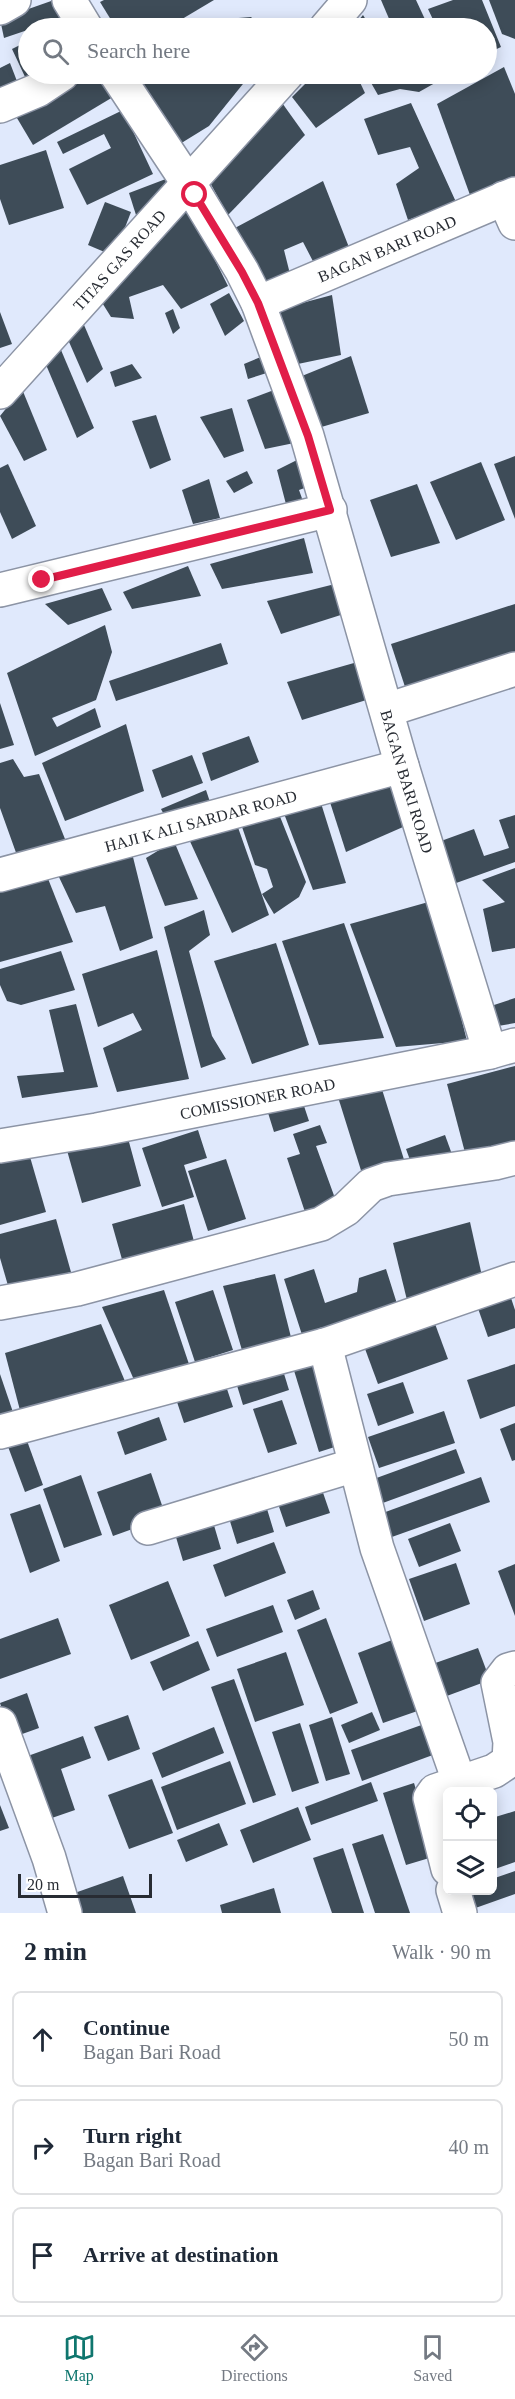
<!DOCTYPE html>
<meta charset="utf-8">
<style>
:root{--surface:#fff;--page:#f2f2f3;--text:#1f2937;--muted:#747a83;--line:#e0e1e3;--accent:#0f766e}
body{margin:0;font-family:"Times New Roman",serif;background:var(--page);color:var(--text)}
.controls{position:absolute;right:18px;bottom:18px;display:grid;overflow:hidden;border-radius:9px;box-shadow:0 3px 15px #0003}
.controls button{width:54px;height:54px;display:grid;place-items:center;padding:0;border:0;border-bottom:2px solid var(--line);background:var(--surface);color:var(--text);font:30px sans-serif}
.scale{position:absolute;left:18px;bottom:15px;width:134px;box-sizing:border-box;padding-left:6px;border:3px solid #282c33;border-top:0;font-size:16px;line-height:21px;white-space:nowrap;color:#282c33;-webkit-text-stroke:4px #fff;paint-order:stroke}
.stop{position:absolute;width:18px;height:18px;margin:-14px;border:4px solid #e11d48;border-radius:50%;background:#fff}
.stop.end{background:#e11d48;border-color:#fff;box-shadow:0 2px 6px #0008}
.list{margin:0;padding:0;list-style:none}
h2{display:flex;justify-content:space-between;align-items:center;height:78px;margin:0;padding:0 24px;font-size:26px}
h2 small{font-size:20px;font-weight:400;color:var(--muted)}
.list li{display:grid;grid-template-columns:39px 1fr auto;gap:18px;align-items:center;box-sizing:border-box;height:96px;margin:0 12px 12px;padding:0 12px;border:2px solid var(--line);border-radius:9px}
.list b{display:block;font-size:22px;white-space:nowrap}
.list p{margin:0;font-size:20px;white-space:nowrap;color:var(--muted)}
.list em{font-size:20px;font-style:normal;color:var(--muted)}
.icon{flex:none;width:33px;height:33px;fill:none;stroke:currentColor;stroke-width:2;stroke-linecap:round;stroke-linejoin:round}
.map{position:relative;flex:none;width:515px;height:1913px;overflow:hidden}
.search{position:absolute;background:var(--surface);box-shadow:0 3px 15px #0003;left:18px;right:18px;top:18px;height:66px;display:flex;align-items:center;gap:15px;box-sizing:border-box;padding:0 21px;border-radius:33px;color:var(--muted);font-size:22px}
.sheet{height:402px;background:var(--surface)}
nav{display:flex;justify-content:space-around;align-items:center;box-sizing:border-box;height:84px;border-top:2px solid var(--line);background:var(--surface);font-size:16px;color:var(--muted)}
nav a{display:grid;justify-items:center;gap:3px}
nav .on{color:var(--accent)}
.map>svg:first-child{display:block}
</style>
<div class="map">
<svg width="515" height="1913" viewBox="0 0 515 1913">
<rect width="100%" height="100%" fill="#e0e9fc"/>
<g fill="#3e4c58">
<polygon points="54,0 63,18 4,38 0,19"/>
<polygon points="104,0 214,0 167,28 116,28 100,2"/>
<polygon points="381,0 416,0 429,28 393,28"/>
<polygon points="453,0 482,0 501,47 486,54 486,28 437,28 428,9"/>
<polygon points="489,0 515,0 515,39 502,34"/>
<polygon points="363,15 371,28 352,28"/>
<polygon points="251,17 262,28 210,28 226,19"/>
<polygon points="28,41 28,74 38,74 26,79 12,49"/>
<polygon points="10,63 20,89 0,97 0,68"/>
<polygon points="504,67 515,94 515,176 470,195 437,104"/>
<polygon points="80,74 99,74 113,97 33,145 14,113"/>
<polygon points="133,74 251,74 209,126 175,147"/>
<polygon points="315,74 356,74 365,93 316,128 292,97"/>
<polygon points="366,74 451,74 419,92 400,89 378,95"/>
<polygon points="280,100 305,135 228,215 209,181"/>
<polygon points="411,103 456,202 408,220 396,184 419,168 410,147 378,155 364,119"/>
<polygon points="123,110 153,174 87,205 69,169 111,148 104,134 63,154 57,142"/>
<polygon points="46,150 64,208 9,225 0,199 0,165"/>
<polygon points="171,177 179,199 136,215 129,193"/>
<polygon points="323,181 352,255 317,269 303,242 284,250 291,278 262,289 233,229"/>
<polygon points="105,202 131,212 114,256 88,245"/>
<polygon points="187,204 228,286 181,309 163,285 129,297 134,319 111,317 101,301"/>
<polygon points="229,293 244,321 225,336 210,304"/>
<polygon points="332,295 341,355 293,365 272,311"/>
<polygon points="173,309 180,328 173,334 165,313"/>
<polygon points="0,312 12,344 0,348"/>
<polygon points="81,318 103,369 87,383 66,335"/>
<polygon points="61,350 94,428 77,438 44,360"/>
<polygon points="268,354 273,371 248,379 244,364"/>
<polygon points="351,356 369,413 318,428 297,378"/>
<polygon points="132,364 142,378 115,387 110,372"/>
<polygon points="22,389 47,450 24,461 0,416"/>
<polygon points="274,390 299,442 265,449 247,400"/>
<polygon points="232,408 244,451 224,458 200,417"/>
<polygon points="156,415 171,460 150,469 132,421"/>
<polygon points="515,456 515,519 494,464"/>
<polygon points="301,458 313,485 299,490 304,504 287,508 277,470"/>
<polygon points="481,462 505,520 456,540 430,482"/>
<polygon points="8,464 36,526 12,539 0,512 0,468"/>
<polygon points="247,471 253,483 234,493 226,481"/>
<polygon points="209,479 220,518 193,524 182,490"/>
<polygon points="417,484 440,543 391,557 370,500"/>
<polygon points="304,538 313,573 222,589 210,564"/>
<polygon points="188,566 201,596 132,609 123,592"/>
<polygon points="335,584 347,613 281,634 267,601"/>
<polygon points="102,588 112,610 68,625 45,604"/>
<polygon points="515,604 515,661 408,696 391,644"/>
<polygon points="105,625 112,652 96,700 52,718 57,727 95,708 101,727 35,756 7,673"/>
<polygon points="221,643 228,664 116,701 109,681"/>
<polygon points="361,661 376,697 302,720 287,682"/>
<polygon points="0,703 14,745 0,749"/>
<polygon points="126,724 144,791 65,821 42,763"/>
<polygon points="249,736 259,762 211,781 202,753"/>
<polygon points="192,755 203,783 162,798 152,770"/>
<polygon points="13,759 24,777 39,774 69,849 19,861 0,808 0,763"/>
<polygon points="389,775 403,827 346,852 328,796"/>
<polygon points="206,790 214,814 171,828 161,809"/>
<polygon points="320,800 346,883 313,890 283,811"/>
<polygon points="277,809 306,882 299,897 274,914 262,894 273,887 267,869 255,865 241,824"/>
<polygon points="515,815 515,862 445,887 430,845 474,829 484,856 509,848 499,820"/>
<polygon points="235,819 269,915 232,933 188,837"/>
<polygon points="174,841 198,899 165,906 146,858"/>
<polygon points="132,853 153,938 120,951 105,906 76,913 58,875"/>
<polygon points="515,868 515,948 492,952 483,909 505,902 482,880"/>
<polygon points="45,871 73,942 0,962 0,883"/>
<polygon points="432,901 467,1041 396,1047 350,924"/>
<polygon points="204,910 210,935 189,951 212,1036 226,1059 201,1068 164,927"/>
<polygon points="344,923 384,1038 319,1045 282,941"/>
<polygon points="276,943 309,1045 252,1064 214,961"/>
<polygon points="157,950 189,1079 117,1092 103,1048 142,1030 133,1013 98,1027 82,974"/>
<polygon points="61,951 75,990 21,1005 7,1001 0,985 0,969"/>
<polygon points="515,998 515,1023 498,1026 491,1006"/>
<polygon points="76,1004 98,1087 22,1098 17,1076 64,1072 49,1010"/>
<polygon points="374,1064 406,1166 364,1180 332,1078"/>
<polygon points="515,1066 515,1151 468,1164 447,1084"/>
<polygon points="297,1085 309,1121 274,1132 263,1097"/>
<polygon points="320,1125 327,1143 316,1146 336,1201 305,1212 287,1158 300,1154 293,1134"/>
<polygon points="198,1130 207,1158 184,1165 194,1197 162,1207 142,1148"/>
<polygon points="126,1131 141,1186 82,1203 66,1147"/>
<polygon points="445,1135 453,1157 414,1171 406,1149"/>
<polygon points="28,1150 46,1212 0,1225 0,1158"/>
<polygon points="226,1159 246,1219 208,1231 188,1171"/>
<polygon points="184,1204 196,1249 125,1270 112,1224"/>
<polygon points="56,1219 71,1272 9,1289 0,1258 0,1234"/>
<polygon points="470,1222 482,1276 407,1300 393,1243"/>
<polygon points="314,1269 325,1303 357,1292 359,1278 386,1269 399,1310 304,1341 284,1279"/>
<polygon points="275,1274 293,1345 244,1357 223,1286"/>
<polygon points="507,1286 515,1310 515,1328 488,1337 474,1297"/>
<polygon points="164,1290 192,1373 138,1389 102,1307"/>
<polygon points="213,1290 233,1350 195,1362 175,1302"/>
<polygon points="431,1313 448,1359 378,1384 361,1338"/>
<polygon points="101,1324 127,1386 22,1418 5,1353"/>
<polygon points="314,1358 341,1445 319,1452 292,1364"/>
<polygon points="281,1364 289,1390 243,1405 235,1379"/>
<polygon points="515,1364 515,1406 480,1419 467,1380"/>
<polygon points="0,1374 16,1421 0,1426"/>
<polygon points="224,1380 233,1407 184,1423 175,1396"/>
<polygon points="403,1382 414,1413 378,1426 367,1394"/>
<polygon points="282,1400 297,1444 268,1453 253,1409"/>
<polygon points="444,1411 455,1443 379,1468 368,1437"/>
<polygon points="159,1417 167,1440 125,1455 117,1432"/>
<polygon points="515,1423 515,1460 512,1461 500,1429"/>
<polygon points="26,1438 43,1485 25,1492 7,1444"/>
<polygon points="456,1449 465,1473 380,1504 371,1480"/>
<polygon points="151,1473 166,1517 113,1536 97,1492"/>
<polygon points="81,1475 102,1535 64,1548 43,1489"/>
<polygon points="481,1477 490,1502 389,1538 380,1514"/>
<polygon points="320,1484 330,1513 286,1527 276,1498"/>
<polygon points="264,1499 274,1532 237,1544 229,1518 213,1522 221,1549 183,1561 173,1527"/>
<polygon points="40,1504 60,1561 30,1573 10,1514"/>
<polygon points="450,1523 461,1551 419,1567 408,1539"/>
<polygon points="274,1542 286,1573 225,1597 213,1565"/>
<polygon points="456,1563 470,1604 424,1621 409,1579"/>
<polygon points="515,1564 515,1616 498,1571"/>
<polygon points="168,1581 190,1636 131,1660 109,1605"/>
<polygon points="313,1590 320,1609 295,1620 287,1600"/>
<polygon points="273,1605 283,1632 217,1657 206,1629"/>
<polygon points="58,1618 71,1654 0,1679 0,1639"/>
<polygon points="326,1618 358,1703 330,1714 297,1630"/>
<polygon points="400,1637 426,1708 383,1723 358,1653"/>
<polygon points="198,1641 210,1670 163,1691 150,1662"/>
<polygon points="478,1648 490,1680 436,1700 424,1667"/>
<polygon points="286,1652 304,1705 255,1722 237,1669"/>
<polygon points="234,1679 276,1795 253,1803 211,1687"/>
<polygon points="27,1693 39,1728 11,1738 0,1703"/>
<polygon points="372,1712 380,1730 349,1743 341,1725"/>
<polygon points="128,1715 140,1749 108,1761 94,1727"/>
<polygon points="332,1717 350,1774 326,1781 309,1725"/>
<polygon points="430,1722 441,1752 362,1781 351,1750"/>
<polygon points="300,1723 319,1783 292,1792 272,1732"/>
<polygon points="214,1727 224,1753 162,1778 152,1753"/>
<polygon points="83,1736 91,1758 61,1769 75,1810 46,1820 25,1757"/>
<polygon points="230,1761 246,1804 177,1830 161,1787"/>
<polygon points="152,1779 173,1833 129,1849 108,1795"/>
<polygon points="371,1782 378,1801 311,1825 305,1807"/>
<polygon points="414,1783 436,1856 406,1865 383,1793"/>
<polygon points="0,1805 9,1828 0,1831"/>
<polygon points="298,1807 311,1840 253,1863 240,1830"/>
<polygon points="515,1811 515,1862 492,1870 492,1818"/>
<polygon points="219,1823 228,1845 186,1862 177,1840"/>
<polygon points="383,1834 410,1913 375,1913 352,1844"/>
<polygon points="343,1848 364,1913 332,1913 313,1858"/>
<polygon points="515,1871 515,1894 467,1911 460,1890 492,1890 492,1879"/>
<polygon points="123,1876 136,1913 72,1913 66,1896"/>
<polygon points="274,1888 281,1913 222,1913 220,1905"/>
</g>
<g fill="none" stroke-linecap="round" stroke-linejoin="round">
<defs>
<g id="street">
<polyline points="69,0 86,28"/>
<polyline points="0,8 14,0"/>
<path id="s1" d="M116,74l80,121 46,76 16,32 49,133 95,330 88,286"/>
<polyline points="0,106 38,90 62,74"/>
<polyline points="504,198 515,223"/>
<path id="s2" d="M258,303l257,-109"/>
<polyline points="0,590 330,510"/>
<polyline points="387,710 515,669"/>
<path id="s3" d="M0,875l402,-109"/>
<polyline points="0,1303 77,1289 321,1224 346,1209 371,1185 388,1179 495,1163 515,1158"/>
<polyline points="325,1345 377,1548 459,1781"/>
<polyline points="0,1432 325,1345 515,1279"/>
<polyline points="148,1528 355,1465"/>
<polyline points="0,1724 49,1858 65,1913"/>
<polyline points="448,1869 430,1798 435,1791 494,1771 509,1761 510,1742 498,1683 508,1670 515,1668"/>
<polyline points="453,1890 460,1913"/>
</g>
<g id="secondary">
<polyline points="326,28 350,0"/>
<path id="s4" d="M0,392l287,-318"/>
<path id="s5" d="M0,1146l97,-16 393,-78 25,-7"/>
</g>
</defs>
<use href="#street" stroke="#8c94a5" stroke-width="36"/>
<use href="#secondary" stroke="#8c94a5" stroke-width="36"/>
<use href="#street" stroke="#fff" stroke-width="33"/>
<use href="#secondary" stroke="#fff" stroke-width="33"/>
</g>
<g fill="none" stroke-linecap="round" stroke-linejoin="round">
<polyline stroke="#e11d48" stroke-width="8" points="42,580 330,510 308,436 258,303 242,272 195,195"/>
</g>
<g text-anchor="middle" stroke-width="6" stroke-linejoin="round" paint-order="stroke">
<g font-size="16" fill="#282c33" stroke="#fff">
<text dy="6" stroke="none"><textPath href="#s2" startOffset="140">BAGAN BARI ROAD</textPath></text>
<text dy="6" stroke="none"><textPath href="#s4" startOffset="178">TITAS GAS ROAD</textPath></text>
<text dy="6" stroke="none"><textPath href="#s1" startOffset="771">BAGAN BARI ROAD</textPath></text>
<text dy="6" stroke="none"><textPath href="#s3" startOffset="208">HAJI K ALI SARDAR ROAD</textPath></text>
<text dy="6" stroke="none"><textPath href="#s5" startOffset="262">COMISSIONER ROAD</textPath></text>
</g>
</g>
</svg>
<div class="controls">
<button><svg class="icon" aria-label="locate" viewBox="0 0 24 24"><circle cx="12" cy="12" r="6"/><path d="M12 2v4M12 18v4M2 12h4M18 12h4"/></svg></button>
<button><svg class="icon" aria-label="layers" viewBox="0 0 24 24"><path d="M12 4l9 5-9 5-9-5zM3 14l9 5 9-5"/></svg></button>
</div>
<div class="scale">20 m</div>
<div class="stop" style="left:195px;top:195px"></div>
<div class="stop end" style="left:42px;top:580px"></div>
<div class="search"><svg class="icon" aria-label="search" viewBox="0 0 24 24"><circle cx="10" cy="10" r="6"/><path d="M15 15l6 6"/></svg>Search here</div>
</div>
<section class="sheet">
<h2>2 min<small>Walk · 90 m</small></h2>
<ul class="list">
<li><svg class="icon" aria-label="ahead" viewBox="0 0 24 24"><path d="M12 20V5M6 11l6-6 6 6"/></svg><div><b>Continue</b><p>Bagan Bari Road</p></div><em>50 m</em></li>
<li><svg class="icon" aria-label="right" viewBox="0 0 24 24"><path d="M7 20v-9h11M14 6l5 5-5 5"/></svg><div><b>Turn right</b><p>Bagan Bari Road</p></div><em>40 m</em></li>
<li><svg class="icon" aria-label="arrive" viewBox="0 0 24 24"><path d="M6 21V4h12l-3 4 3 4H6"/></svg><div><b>Arrive at destination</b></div></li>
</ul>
</section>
<nav>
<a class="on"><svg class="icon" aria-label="map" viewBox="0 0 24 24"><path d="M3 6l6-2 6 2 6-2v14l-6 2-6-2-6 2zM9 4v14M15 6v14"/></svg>Map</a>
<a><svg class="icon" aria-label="directions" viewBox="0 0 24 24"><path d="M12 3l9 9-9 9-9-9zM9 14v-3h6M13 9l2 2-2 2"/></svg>Directions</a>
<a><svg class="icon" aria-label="saved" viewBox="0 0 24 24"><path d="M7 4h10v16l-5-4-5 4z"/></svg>Saved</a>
</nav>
